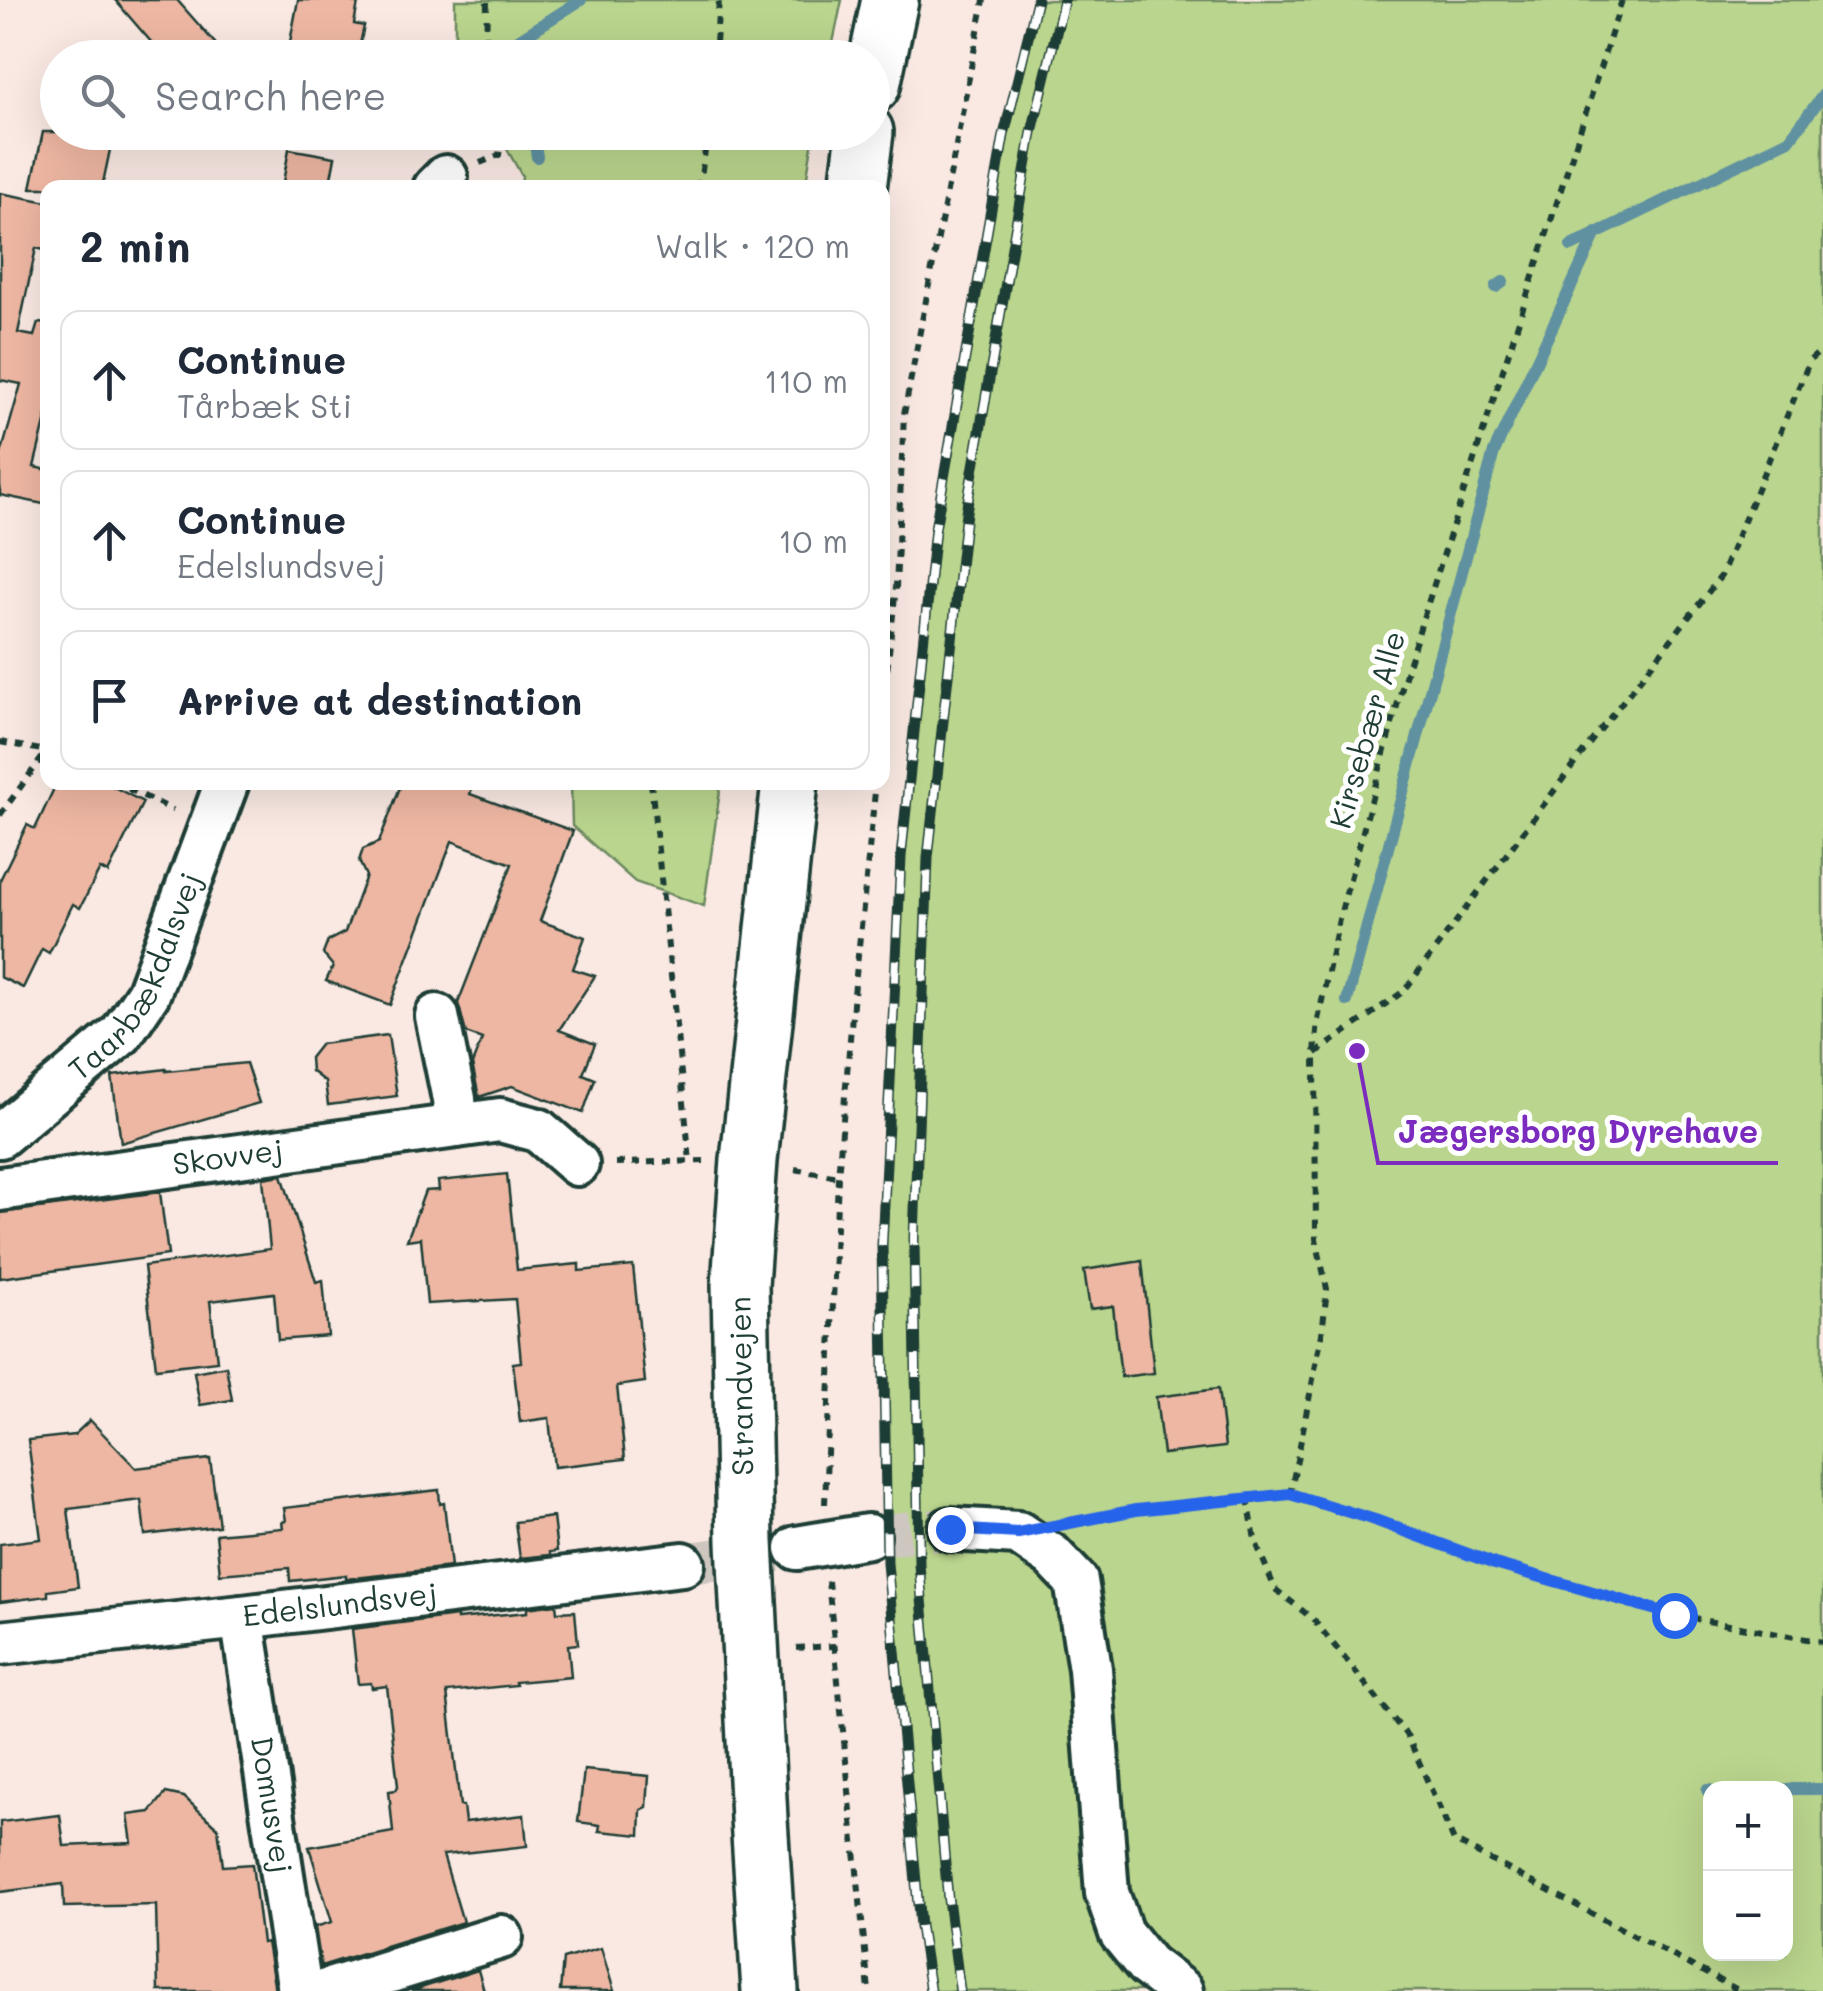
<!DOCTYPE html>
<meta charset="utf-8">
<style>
:root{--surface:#fff;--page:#f2f2f3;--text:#1f2937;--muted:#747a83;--line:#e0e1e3}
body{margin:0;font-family:Mali,sans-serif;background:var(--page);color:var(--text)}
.controls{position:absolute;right:30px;bottom:30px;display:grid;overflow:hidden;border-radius:20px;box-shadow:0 10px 40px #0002}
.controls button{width:90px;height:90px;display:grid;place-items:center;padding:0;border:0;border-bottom:2px solid var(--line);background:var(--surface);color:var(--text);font:50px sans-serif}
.stop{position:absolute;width:30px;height:30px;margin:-22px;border:8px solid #2563eb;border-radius:50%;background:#fff}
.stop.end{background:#2563eb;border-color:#fff;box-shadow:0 2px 10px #0008}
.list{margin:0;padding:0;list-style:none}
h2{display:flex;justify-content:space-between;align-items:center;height:130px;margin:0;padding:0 40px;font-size:42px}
h2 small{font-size:32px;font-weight:400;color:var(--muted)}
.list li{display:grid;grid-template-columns:65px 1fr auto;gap:30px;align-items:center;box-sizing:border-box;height:140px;margin:0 20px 20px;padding:0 20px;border:2px solid var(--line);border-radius:20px}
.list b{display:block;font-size:38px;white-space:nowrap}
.list p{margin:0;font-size:32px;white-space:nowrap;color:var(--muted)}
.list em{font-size:32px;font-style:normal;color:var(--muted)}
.icon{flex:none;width:55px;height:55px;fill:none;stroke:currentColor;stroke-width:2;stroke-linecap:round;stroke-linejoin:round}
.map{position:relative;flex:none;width:1823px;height:1991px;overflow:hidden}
.search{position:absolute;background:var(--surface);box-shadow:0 10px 40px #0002;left:40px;top:40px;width:850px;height:110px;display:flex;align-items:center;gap:25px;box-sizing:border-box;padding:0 35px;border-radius:55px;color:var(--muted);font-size:38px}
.panel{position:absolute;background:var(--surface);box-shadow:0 10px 40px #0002;left:40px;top:180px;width:850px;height:610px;border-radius:20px}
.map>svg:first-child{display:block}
</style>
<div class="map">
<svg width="1823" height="1991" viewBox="0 0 1823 1991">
<rect width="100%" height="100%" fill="#fae9e3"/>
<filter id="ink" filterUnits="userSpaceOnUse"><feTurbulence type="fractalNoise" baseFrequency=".01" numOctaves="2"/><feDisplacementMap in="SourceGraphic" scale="20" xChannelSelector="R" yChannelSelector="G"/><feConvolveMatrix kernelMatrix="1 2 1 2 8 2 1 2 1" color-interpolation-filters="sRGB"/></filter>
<g filter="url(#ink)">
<g fill="#bad58d" stroke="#6c8960" stroke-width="2.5" fill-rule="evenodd">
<polygon points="455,0 842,0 830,57 455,58"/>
<path d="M1037,0h786v1991h-893l-10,-65 -33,-363 -5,-318 19,-388 34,-328 69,-394zM1710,1788h76v166h-76z"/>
<polygon points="498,133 814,133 805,188 521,187 522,176"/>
<polygon points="571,783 721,783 704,906 635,882 572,826"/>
</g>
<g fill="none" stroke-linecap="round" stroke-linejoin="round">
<g stroke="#5f91a1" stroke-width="12">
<polyline points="515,58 518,40 581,0"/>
<polyline points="533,132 537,157"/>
<polyline points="1571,246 1789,140 1823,95"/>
<polyline points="1496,287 1503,282"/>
<polyline points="1347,1001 1494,452 1596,233"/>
<polyline points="1786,1789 1823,1789"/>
<polyline points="1707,1790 1710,1790"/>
</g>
</g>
<g fill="#eeb7a3" stroke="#1f3d34" stroke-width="2.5">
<polygon points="115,0 177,0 228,58 165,58"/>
<polygon points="298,0 342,0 358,3 354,24 364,26 357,58 287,58"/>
<polygon points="43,132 97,132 95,142 111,145 102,188 31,188"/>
<polygon points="289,149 335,157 329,188 282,188"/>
<polygon points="0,193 48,202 48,251 36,248 18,333 34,336 38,323 48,324 48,410 34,467 48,470 48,505 0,495 0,458 21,384 0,380"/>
<polygon points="57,782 104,782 143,802 108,873 100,869 80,908 73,904 49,953 42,949 23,988 0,977 0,880 27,825 35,829"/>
<polygon points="402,782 474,782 470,794 573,831 540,921 585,937 573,969 595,976 559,1030 595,1044 583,1074 595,1079 583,1113 512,1086 479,1097 472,1064 482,1039 466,1033 458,1003 512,864 452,841 390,1005 326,981 333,966 323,954 328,941 345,932 366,876 359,861 363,849 379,842"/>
<polygon points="388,1035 397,1096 328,1105 325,1082 311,1071 310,1058 321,1044"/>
<polygon points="246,1063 259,1103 121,1143 112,1076 166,1069 166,1071"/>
<polygon points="507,1174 517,1270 579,1264 579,1271 633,1266 645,1382 617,1386 625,1459 554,1467 549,1418 520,1422 513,1363 521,1362 515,1299 427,1304 421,1238 407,1240 425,1191 439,1190 438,1181"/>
<polygon points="282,1175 316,1282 323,1280 328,1336 278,1340 274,1293 210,1301 217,1361 156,1368 144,1266 270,1249 263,1178"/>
<polygon points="160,1192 168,1255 0,1278 0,1213"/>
<polygon points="1142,1261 1154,1373 1121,1377 1113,1306 1090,1309 1084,1270"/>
<polygon points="226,1366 232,1400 200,1405 194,1372"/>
<polygon points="1218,1389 1225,1447 1163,1454 1156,1397"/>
<polygon points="90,1420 136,1468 210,1459 219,1526 145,1535 141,1500 68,1509 78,1587 48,1591 48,1596 0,1602 0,1544 41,1539 28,1440 74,1435"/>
<polygon points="439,1490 440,1504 444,1503 451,1567 346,1579 346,1575 290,1581 289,1568 220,1574 216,1534 283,1528 282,1522 286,1521 284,1508"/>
<polygon points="553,1517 557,1551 550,1552 550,1555 520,1558 515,1522"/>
<polygon points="556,1604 557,1612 575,1611 578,1644 568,1645 571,1677 515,1682 516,1685 447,1692 460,1806 463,1806 465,1822 524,1815 527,1846 443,1855 463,1922 321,1966 315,1927 332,1922 309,1847 393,1832 389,1791 396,1790 398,1786 387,1686 372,1688 371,1683 358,1684 352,1629 457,1616 457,1619 527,1612 527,1608"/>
<polygon points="584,1770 649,1776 647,1807 641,1810 640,1835 599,1831 600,1825 578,1822"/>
<polygon points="166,1793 184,1797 218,1828 223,1866 252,1864 262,1943 267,1942 275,1991 158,1991 156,1905 64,1907 63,1884 0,1892 0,1822 60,1815 64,1846 132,1843 128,1815 150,1812"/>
<polygon points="601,1948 614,1991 560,1991 563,1959"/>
<polygon points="478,1970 484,1991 411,1991"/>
</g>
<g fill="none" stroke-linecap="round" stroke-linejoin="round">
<g stroke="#cec7c0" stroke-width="42" stroke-dasharray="42 21" stroke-linecap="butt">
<polyline points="868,1536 950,1529"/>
<polyline points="683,1564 777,1551"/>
</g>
<defs>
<g id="street">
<polyline points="435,188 446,177"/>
<polyline points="437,1016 454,1099 456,1126"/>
<path id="s1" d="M0,1136l121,-102 27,-40 79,-212"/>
<path id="s2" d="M0,1189l500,-69 38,10 39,34"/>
<polyline points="950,1529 1018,1533 1052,1556 1076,1581 1090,1669 1107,1893 1121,1933 1147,1965 1181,1991"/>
<polyline points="797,1548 868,1536"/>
<path id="s3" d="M242,1617l58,374"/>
<path id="s4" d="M0,1643l242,-26 441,-53"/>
<polyline points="326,1991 501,1937"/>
</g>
<g id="secondary">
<polyline points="872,85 890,0"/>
<polyline points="858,188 865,132"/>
<polyline points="770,1991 759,1819 745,1542 740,1285 749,1160 790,782"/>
</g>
</defs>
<use href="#street" stroke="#1f3d34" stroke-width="50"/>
<use href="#secondary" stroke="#1f3d34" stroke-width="62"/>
<g stroke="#1f3d34" stroke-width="6" stroke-dasharray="8 8" stroke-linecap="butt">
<polyline points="486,58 487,0"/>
<polyline points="715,58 719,0"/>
<polyline points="480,163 499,155 502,132"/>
<polyline points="699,188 708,132"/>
<polyline points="882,717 896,587 904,414 984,0"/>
<polyline points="0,742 46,751"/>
<polyline points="114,782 173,810"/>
<polyline points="651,782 690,1161"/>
<polyline points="0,815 47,751"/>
<polyline points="1316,1053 1404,991 1590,743 1721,576 1810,360 1823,349"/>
<polyline points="616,1163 704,1161"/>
<polyline points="795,1169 838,1177"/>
<polyline points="1290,1495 1322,1334 1327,1289 1316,1239 1315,1053 1318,1020 1339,919 1409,662 1622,0"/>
<polyline points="1248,1498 1255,1540 1275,1589 1313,1619 1408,1737 1454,1841 1740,1991"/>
<polyline points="825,1504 838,1177 853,1004 876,782"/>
<polyline points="1072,1522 1136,1510 1290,1495 1375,1520 1495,1564 1674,1615 1823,1642"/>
<polyline points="828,1581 869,1991"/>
<polyline points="796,1648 835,1646"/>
</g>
<use href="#street" stroke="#fff" stroke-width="42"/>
<use href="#secondary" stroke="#fff" stroke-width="55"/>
<defs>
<g id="rail">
<polyline points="930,1991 920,1926 887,1563 882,1245 901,857 935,529 1004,135 1037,0"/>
<polyline points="960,1991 948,1899 919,1564 914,1238 928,858 966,512 1032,132 1064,0"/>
</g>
</defs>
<use href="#rail" stroke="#1f3d34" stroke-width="11"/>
<use href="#rail" stroke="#fff" stroke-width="8" stroke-dasharray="22" stroke-linecap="butt"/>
</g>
</g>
<g fill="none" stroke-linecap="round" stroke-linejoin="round" filter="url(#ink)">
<polyline stroke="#2563eb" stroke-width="12" points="950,1529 1018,1533 1136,1510 1290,1494 1375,1520 1495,1564 1674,1615"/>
</g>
<g text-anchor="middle" stroke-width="10" stroke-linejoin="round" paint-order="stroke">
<g font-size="30" fill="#1f3d34" stroke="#fff">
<text transform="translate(1368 730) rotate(-74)" y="10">Kirsebær Alle</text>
<text dy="10" stroke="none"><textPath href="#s1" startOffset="215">Taarbækdalsvej</textPath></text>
<text dy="10" stroke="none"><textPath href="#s2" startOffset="230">Skovvej</textPath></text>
<text transform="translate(742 1386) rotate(-91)" y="10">Strandvejen</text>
<text dy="10" stroke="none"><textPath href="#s4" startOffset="342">Edelslundsvej</textPath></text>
<text dy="10" stroke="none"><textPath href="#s3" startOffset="190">Domusvej</textPath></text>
</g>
</g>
<path fill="none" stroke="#7b2cbf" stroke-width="4" d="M1357 1051L1378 1163H1778"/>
<circle fill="#7b2cbf" stroke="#fff" stroke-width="4" cx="1357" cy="1051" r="10"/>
<g font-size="32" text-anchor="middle" font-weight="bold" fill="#7b2cbf" stroke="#fff" stroke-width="10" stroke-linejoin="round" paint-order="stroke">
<text x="1578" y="1143">Jægersborg Dyrehave</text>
</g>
</svg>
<div class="controls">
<button>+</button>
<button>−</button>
</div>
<div class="stop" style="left:1674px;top:1615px"></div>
<div class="stop end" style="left:950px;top:1529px"></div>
<div class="search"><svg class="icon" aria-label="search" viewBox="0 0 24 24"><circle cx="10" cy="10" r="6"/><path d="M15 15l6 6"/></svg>Search here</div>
<section class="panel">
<h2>2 min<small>Walk · 120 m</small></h2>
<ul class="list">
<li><svg class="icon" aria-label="ahead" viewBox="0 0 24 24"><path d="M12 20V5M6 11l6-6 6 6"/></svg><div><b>Continue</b><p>Tårbæk Sti</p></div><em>110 m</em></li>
<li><svg class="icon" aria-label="ahead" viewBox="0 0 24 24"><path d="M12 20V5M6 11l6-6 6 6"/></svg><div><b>Continue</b><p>Edelslundsvej</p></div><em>10 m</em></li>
<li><svg class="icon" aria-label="arrive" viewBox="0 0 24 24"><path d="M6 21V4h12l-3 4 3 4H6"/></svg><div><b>Arrive at destination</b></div></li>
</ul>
</section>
</div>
